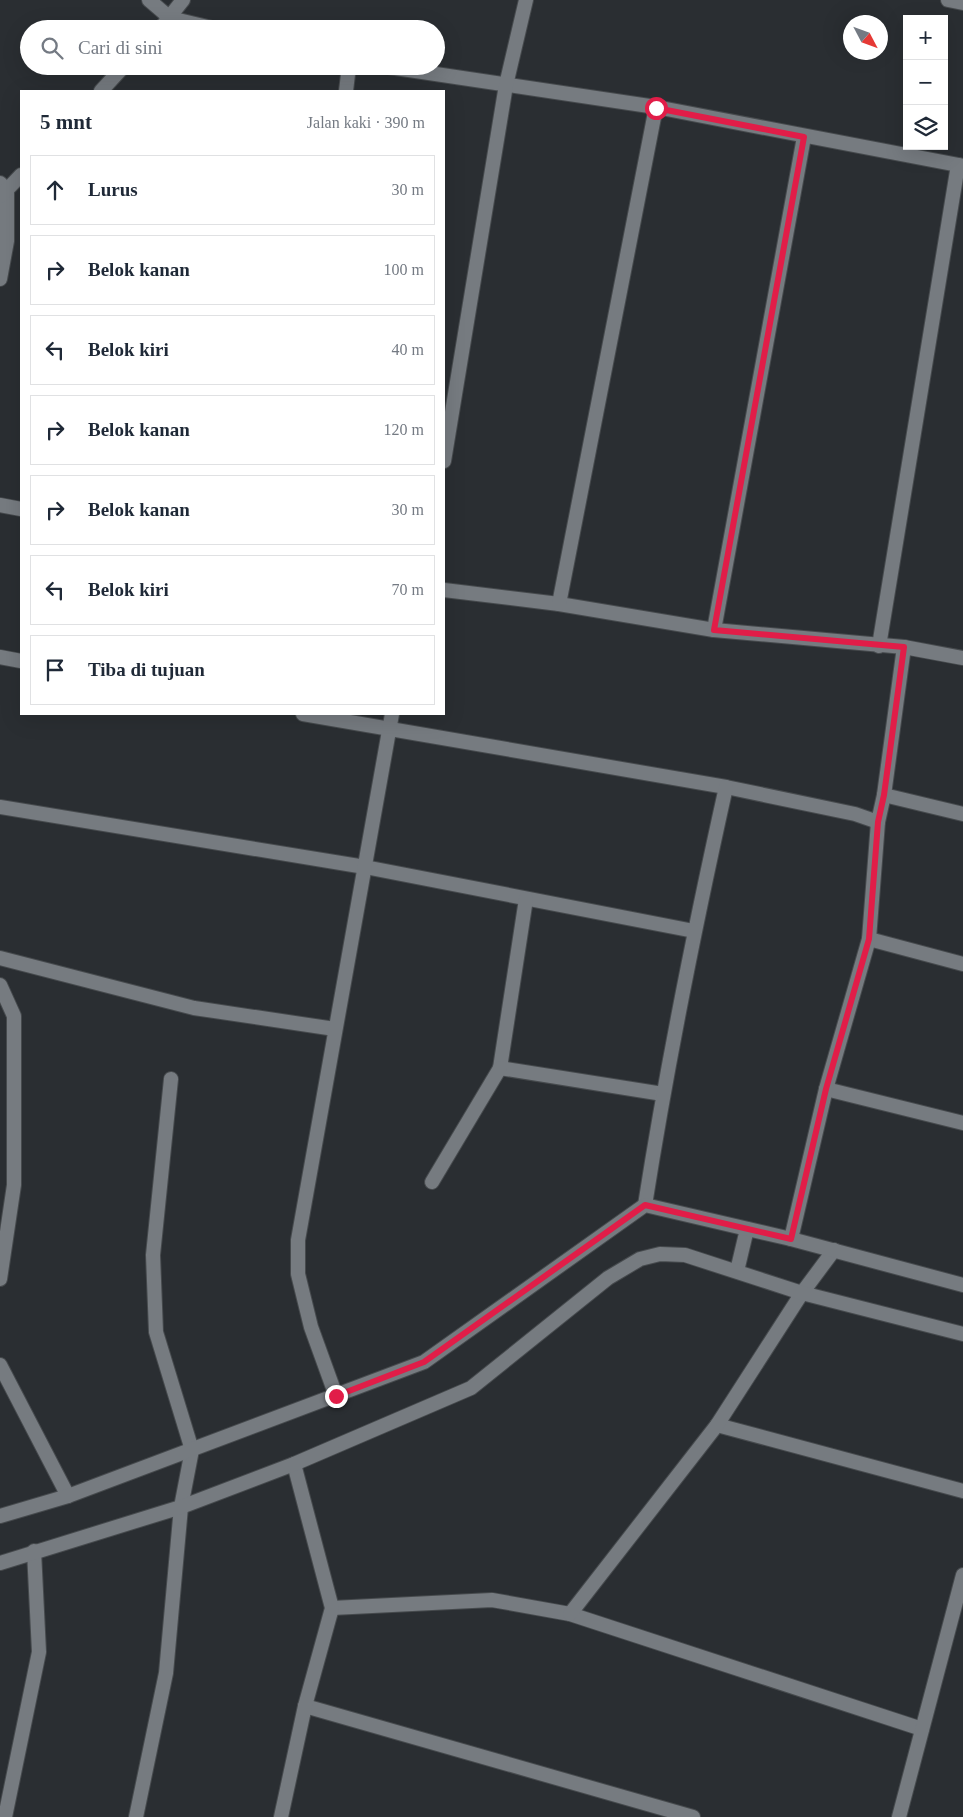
<!DOCTYPE html>
<html lang="id">
<meta charset="utf-8">
<style>
:root{--surface:#fff;--page:#f2f2f3;--text:#1f2937;--muted:#747a83;--line:#e0e1e3}
body{margin:0;font-family:Georgia,serif;background:var(--page);color:var(--text)}
.controls{position:absolute;right:15px;top:15px;display:grid;overflow:hidden;border-radius:0px;box-shadow:0 5px 20px #0002}
.controls button{width:45px;height:45px;display:grid;place-items:center;padding:0;border:0;border-bottom:1px solid var(--line);background:var(--surface);color:var(--text);font:25px sans-serif}
.compass{position:absolute;left:843px;top:15px;width:45px;height:45px;border-radius:50%;background:var(--surface);box-shadow:0 5px 20px #0002;rotate:131deg}
.stop{position:absolute;width:15px;height:15px;margin:-11px;border:4px solid #e11d48;border-radius:50%;background:#fff}
.stop.end{background:#e11d48;border-color:#fff;box-shadow:0 1px 5px #0008}
.list{margin:0;padding:0;list-style:none}
h2{display:flex;justify-content:space-between;align-items:center;height:65px;margin:0;padding:0 20px;font-size:21px}
h2 small{font-size:16px;font-weight:400;color:var(--muted)}
.list li{display:grid;grid-template-columns:32px 1fr auto;gap:15px;align-items:center;box-sizing:border-box;height:70px;margin:0 10px 10px;padding:0 10px;border:1px solid var(--line);border-radius:0px}
.list b{display:block;font-size:19px;white-space:nowrap}
.list em{font-size:16px;font-style:normal;color:var(--muted)}
.icon{flex:none;width:28px;height:28px;fill:none;stroke:currentColor;stroke-width:2;stroke-linecap:round;stroke-linejoin:round}
.map{position:relative;flex:none;width:963px;height:1817px;overflow:hidden}
.search{position:absolute;background:var(--surface);box-shadow:0 5px 20px #0002;left:20px;top:20px;width:425px;height:55px;display:flex;align-items:center;gap:12px;box-sizing:border-box;padding:0 18px;border-radius:28px;color:var(--muted);font-size:19px}
.panel{position:absolute;background:var(--surface);box-shadow:0 5px 20px #0002;left:20px;top:90px;width:425px;height:625px;border-radius:0px}
.map>svg:first-child{display:block}
</style>
<div class="map">
<svg width="963" height="1817" viewBox="0 0 963 1817">
<rect width="100%" height="100%" fill="#2a2e32"/>
<g fill="none" stroke-linecap="round" stroke-linejoin="round">
<defs>
<g id="minor">
<polyline points="149,0 170,18 216,29"/>
<polyline points="948,0 963,3"/>
<polyline points="160,29 183,0"/>
<polyline points="382,66 656,107 963,166"/>
<polyline points="101,91 124,66"/>
<polyline points="346,91 349,66"/>
<polyline points="0,183 7,190 7,241 0,279"/>
<polyline points="1,196 21,175"/>
<polyline points="444,461 506,85 526,0"/>
<polyline points="0,505 21,509"/>
<polyline points="444,590 559,604 714,630 904,647 963,658"/>
<polyline points="559,604 656,107"/>
<polyline points="714,630 804,137"/>
<polyline points="879,646 958,165"/>
<polyline points="0,657 21,661"/>
<polyline points="303,714 726,787 855,814 878,822"/>
<polyline points="884,795 963,814"/>
<polyline points="0,807 365,867 694,931"/>
<polyline points="526,899 500,1068 663,1094"/>
<polyline points="869,939 963,964"/>
<polyline points="0,958 194,1008 335,1029"/>
<polyline points="0,985 14,1016 14,1185 0,1279"/>
<polyline points="826,1089 963,1123"/>
<polyline points="432,1182 500,1068"/>
<path d="M645,1205c22,-140 50,-279 81,-418"/>
<polyline points="791,1239 826,1089 869,939 878,822 884,795 904,647"/>
<polyline points="0,1365 68,1496"/>
<polyline points="336,1396 311,1327 298,1274 298,1240 392,714"/>
<polyline points="717,1425 963,1491"/>
<polyline points="332,1608 492,1600 570,1614 922,1729"/>
<polyline points="570,1614 717,1425 802,1293 834,1250"/>
<polyline points="305,1706 693,1817"/>
<polyline points="5,1817 39,1652 34,1551"/>
<polyline points="136,1817 166,1673 181,1507 192,1450 156,1332 153,1255 171,1079"/>
<polyline points="281,1817 305,1706 332,1608 294,1464"/>
<polyline points="899,1817 963,1575"/>
</g>
<g id="tertiary">
<polyline points="737,1271 747,1229"/>
<polyline points="0,1516 68,1496 424,1362 645,1205 791,1239 963,1285"/>
<polyline points="0,1563 181,1507 294,1464 471,1388 608,1278 640,1259 660,1254 685,1255 802,1293 963,1334"/>
</g>
</defs>
<use href="#minor" stroke="#464a4d" stroke-width="16"/>
<use href="#tertiary" stroke="#464a4d" stroke-width="16"/>
<use href="#minor" stroke="#767b80" stroke-width="14"/>
<use href="#tertiary" stroke="#767b80" stroke-width="14"/>
</g>
<g fill="none" stroke-linecap="round" stroke-linejoin="round">
<polyline stroke="#e11d48" stroke-width="6" points="336,1396 424,1362 645,1205 791,1239 826,1089 869,939 878,822 884,795 904,647 714,630 804,137 656,108"/>
</g>
</svg>
<div class="controls">
<button>+</button>
<button>−</button>
<button><svg class="icon" aria-label="layers" viewBox="0 0 24 24"><path d="M12 4l9 5-9 5-9-5zM3 14l9 5 9-5"/></svg></button>
</div>
<svg class="compass" viewBox="-18 -18 36 36"><path d="M0-13l5 13h-10z" fill="#e53935"/><path d="M0 13l5-13h-10z" fill="#747a83"/></svg>
<div class="stop" style="left:656px;top:108px"></div>
<div class="stop end" style="left:336px;top:1396px"></div>
<div class="search"><svg class="icon" aria-label="search" viewBox="0 0 24 24"><circle cx="10" cy="10" r="6"/><path d="M15 15l6 6"/></svg>Cari di sini</div>
<section class="panel">
<h2>5 mnt<small>Jalan kaki · 390 m</small></h2>
<ul class="list">
<li><svg class="icon" aria-label="ahead" viewBox="0 0 24 24"><path d="M12 20V5M6 11l6-6 6 6"/></svg><div><b>Lurus</b></div><em>30 m</em></li>
<li><svg class="icon" aria-label="right" viewBox="0 0 24 24"><path d="M7 20v-9h11M14 6l5 5-5 5"/></svg><div><b>Belok kanan</b></div><em>100 m</em></li>
<li><svg class="icon" aria-label="left" viewBox="0 0 24 24"><path d="M17 20v-9H6M10 6l-5 5 5 5"/></svg><div><b>Belok kiri</b></div><em>40 m</em></li>
<li><svg class="icon" aria-label="right" viewBox="0 0 24 24"><path d="M7 20v-9h11M14 6l5 5-5 5"/></svg><div><b>Belok kanan</b></div><em>120 m</em></li>
<li><svg class="icon" aria-label="right" viewBox="0 0 24 24"><path d="M7 20v-9h11M14 6l5 5-5 5"/></svg><div><b>Belok kanan</b></div><em>30 m</em></li>
<li><svg class="icon" aria-label="left" viewBox="0 0 24 24"><path d="M17 20v-9H6M10 6l-5 5 5 5"/></svg><div><b>Belok kiri</b></div><em>70 m</em></li>
<li><svg class="icon" aria-label="arrive" viewBox="0 0 24 24"><path d="M6 21V4h12l-3 4 3 4H6"/></svg><div><b>Tiba di tujuan</b></div></li>
</ul>
</section>
</div>
